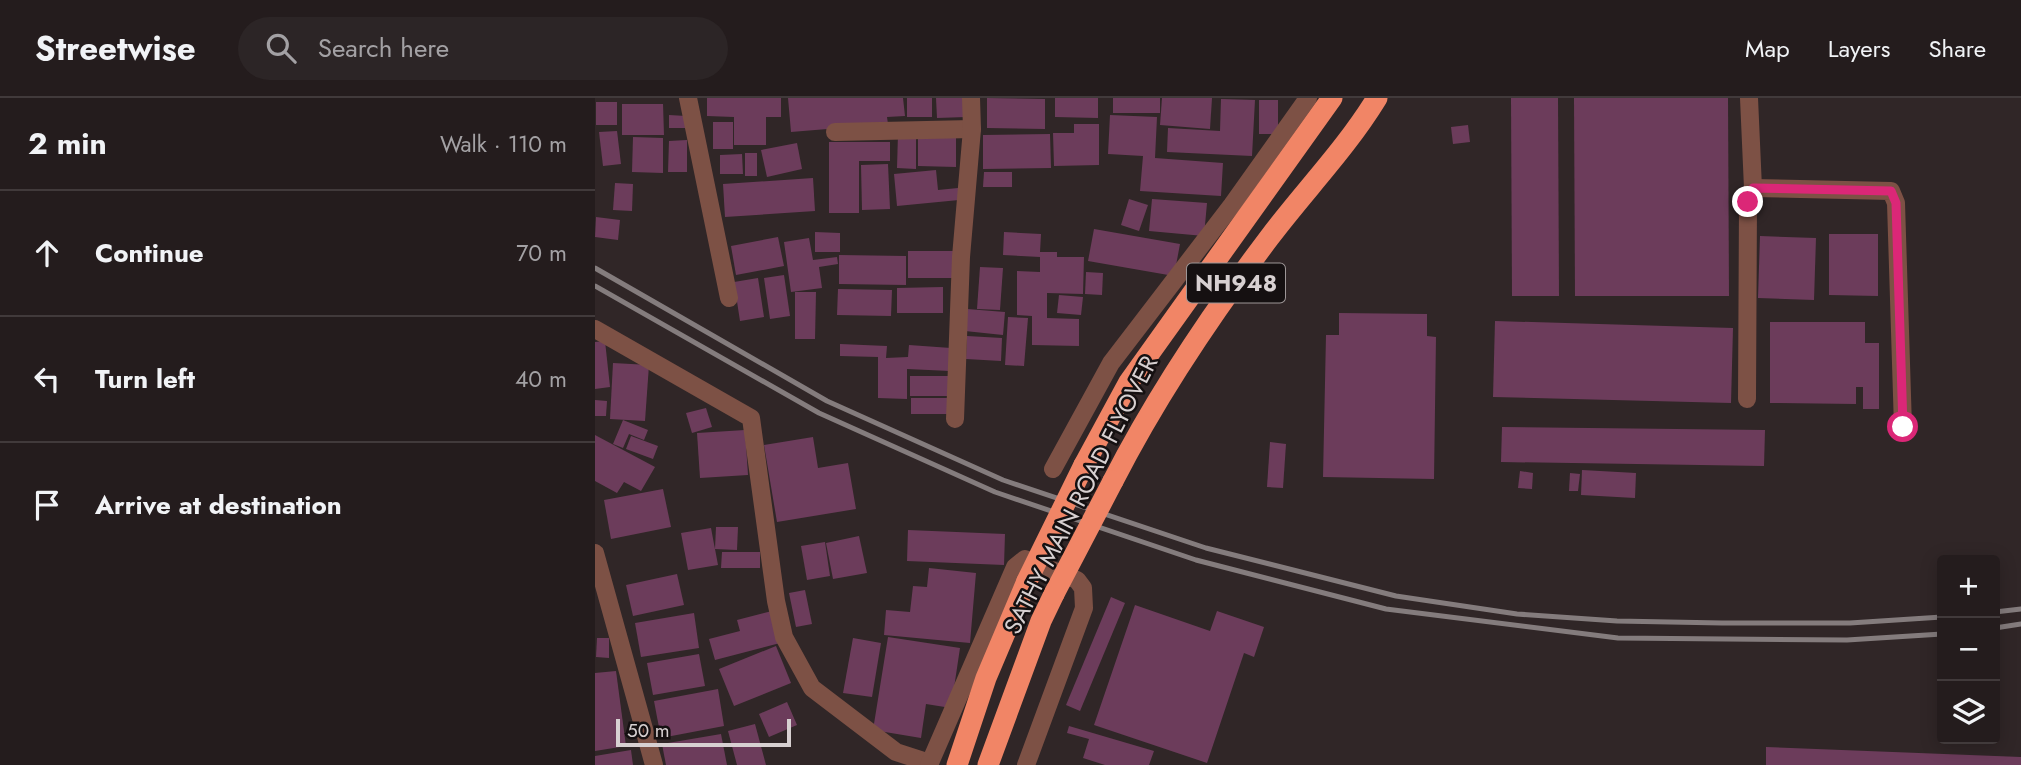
<!DOCTYPE html>
<meta charset="utf-8">
<style>
:root{--surface:#241c1d;--page:#2c2526;--text:#f1f3f6;--muted:#a3a1a4;--line:#413a3b}
body{margin:0;font-family:Jost,sans-serif;background:var(--page);color:var(--text)}
.controls{position:absolute;right:21px;bottom:21px;display:grid;overflow:hidden;border-radius:7px;box-shadow:0 4px 18px #0003}
.controls button{width:63px;height:63px;display:grid;place-items:center;padding:0;border:0;border-bottom:2px solid var(--line);background:var(--surface);color:var(--text);font:35px sans-serif}
.scale{position:absolute;left:21px;bottom:18px;width:175px;box-sizing:border-box;padding-left:7px;border:4px solid #d7d0d1;border-top:0;font-size:19px;line-height:24px;white-space:nowrap;color:#d7d0d1;-webkit-text-stroke:5px #151011;paint-order:stroke}
.stop{position:absolute;width:21px;height:21px;margin:-16px;border:5px solid #db2777;border-radius:50%;background:#fff}
.stop.end{background:#db2777;border-color:#fff;box-shadow:0 2px 7px #0008}
.list{margin:0;padding:0;list-style:none}
h2{display:flex;justify-content:space-between;align-items:center;height:91px;margin:0;padding:0 28px;font-size:30px}
h2 small{font-size:23px;font-weight:400;color:var(--muted)}
.list li{display:grid;grid-template-columns:46px 1fr auto;gap:21px;align-items:center;box-sizing:border-box;height:126px;padding:0 28px;border-top:2px solid var(--line)}
.list b{display:block;font-size:26px;white-space:nowrap}
.list em{font-size:23px;font-style:normal;color:var(--muted)}
.icon{flex:none;width:38px;height:38px;fill:none;stroke:currentColor;stroke-width:2;stroke-linecap:round;stroke-linejoin:round}
.map{position:relative;flex:none;width:1426px;height:667px;overflow:hidden}
header{display:flex;align-items:center;gap:42px;box-sizing:border-box;height:98px;padding:0 35px;background:var(--surface);border-bottom:2px solid var(--line)}
header strong{font-size:33px}
nav{display:flex;gap:38px;margin-inline-start:auto;font-size:24px}
.search{width:490px;height:63px;background:var(--page);display:flex;align-items:center;gap:18px;box-sizing:border-box;padding:0 24px;border-radius:38px;color:var(--muted);font-size:26px}
main{display:flex}
aside{flex:1;background:var(--surface)}
.map>svg:first-child{display:block}
</style>
<header>
<strong>Streetwise</strong>
<div class="search"><svg class="icon" aria-label="search" viewBox="0 0 24 24"><circle cx="10" cy="10" r="6"/><path d="M15 15l6 6"/></svg>Search here</div>
<nav><a>Map</a><a>Layers</a><a>Share</a></nav>
</header>
<main>
<aside>
<h2>2 min<small>Walk · 110 m</small></h2>
<ul class="list">
<li><svg class="icon" aria-label="ahead" viewBox="0 0 24 24"><path d="M12 20V5M6 11l6-6 6 6"/></svg><div><b>Continue</b></div><em>70 m</em></li>
<li><svg class="icon" aria-label="left" viewBox="0 0 24 24"><path d="M17 20v-9H6M10 6l-5 5 5 5"/></svg><div><b>Turn left</b></div><em>40 m</em></li>
<li><svg class="icon" aria-label="arrive" viewBox="0 0 24 24"><path d="M6 21V4h12l-3 4 3 4H6"/></svg><div><b>Arrive at destination</b></div></li>
</ul>
</aside>
<div class="map">
<svg width="1426" height="667" viewBox="0 0 1426 667">
<rect width="100%" height="100%" fill="#302627"/>
<g fill="#6c3c5b">
<polygon points="112,0 186,0 186,19 171,19 171,47 139,47 139,19 112,18"/>
<polygon points="193,0 308,0 310,18 292,19 293,26 196,34"/>
<rect x="312" y="0" width="25" height="19"/>
<polygon points="341,0 370,0 371,19 342,20"/>
<polygon points="392,0 450,1 450,31 392,30"/>
<polygon points="460,0 503,0 503,20 460,19"/>
<rect x="518" y="0" width="47" height="15"/>
<polygon points="567,0 617,0 615,31 565,27"/>
<polygon points="916,0 963,0 964,198 917,198"/>
<polygon points="979,0 1133,0 1134,198 980,198"/>
<polygon points="626,1 660,2 657,58 572,54 573,30 625,33"/>
<rect x="664" y="2" width="19" height="34"/>
<rect x="1" y="4" width="21" height="23"/>
<polygon points="27,6 68,6 69,37 27,37"/>
<polygon points="74,17 91,18 91,30 74,30"/>
<polygon points="515,17 562,19 560,60 628,65 626,98 545,93 548,58 513,56"/>
<rect x="118" y="24" width="20" height="27"/>
<polygon points="479,26 504,26 504,67 459,68 458,35 479,35"/>
<polygon points="873,27 875,44 858,46 856,29"/>
<polygon points="22,33 26,66 8,68 4,34"/>
<polygon points="303,36 321,36 321,71 302,70"/>
<polygon points="455,36 456,70 388,71 388,37"/>
<polygon points="38,39 68,40 68,75 37,74"/>
<polygon points="323,39 361,39 361,69 323,68"/>
<polygon points="92,42 92,74 73,74 74,43"/>
<polygon points="234,44 295,44 295,63 264,63 264,115 234,115"/>
<polygon points="202,45 207,71 172,79 166,52"/>
<rect x="150" y="55" width="12" height="23"/>
<polygon points="147,56 148,76 125,76 125,57"/>
<polygon points="293,66 295,111 267,112 266,67"/>
<polygon points="341,72 343,92 363,90 364,102 302,108 299,76"/>
<polygon points="389,74 417,74 417,89 388,89"/>
<polygon points="218,80 220,113 130,119 128,86"/>
<polygon points="20,85 38,86 37,113 18,112"/>
<polygon points="534,101 553,107 544,133 526,127"/>
<polygon points="557,101 612,105 609,138 554,133"/>
<polygon points="1,119 25,122 23,142 0,139"/>
<polygon points="499,131 585,146 579,178 493,163"/>
<polygon points="220,134 245,135 245,154 220,154"/>
<polygon points="409,134 446,136 445,154 462,154 462,159 489,159 488,196 452,195 452,220 484,221 484,248 437,247 437,218 422,217 422,173 445,174 445,159 408,157"/>
<polygon points="1234,136 1283,136 1283,198 1234,197"/>
<polygon points="1165,138 1221,140 1219,202 1163,200"/>
<polygon points="183,139 189,168 141,177 136,148"/>
<polygon points="214,140 218,162 242,159 243,166 224,169 227,190 196,194 189,144"/>
<polygon points="313,153 362,153 363,180 313,180"/>
<polygon points="244,157 311,158 311,187 244,186"/>
<polygon points="385,169 408,170 405,212 382,211"/>
<polygon points="491,174 508,175 507,197 490,196"/>
<polygon points="189,177 195,218 175,221 169,180"/>
<polygon points="163,180 169,219 145,223 139,184"/>
<polygon points="348,189 348,215 302,215 302,190"/>
<polygon points="243,191 297,192 296,218 242,217"/>
<polygon points="200,194 221,194 220,241 200,241"/>
<polygon points="464,197 488,199 486,217 462,215"/>
<polygon points="372,211 410,214 408,237 370,233"/>
<polygon points="744,215 832,216 832,238 841,239 839,381 728,379 731,237 744,237"/>
<polygon points="413,219 433,220 429,268 410,267"/>
<polygon points="900,223 1138,230 1136,305 898,299"/>
<polygon points="1175,224 1270,224 1270,245 1284,245 1284,311 1268,311 1268,289 1261,289 1261,306 1175,305"/>
<polygon points="372,238 407,240 406,263 371,261"/>
<polygon points="10,243 15,289 0,291 0,244"/>
<polygon points="245,246 292,248 291,260 313,259 314,247 356,250 355,273 312,271 312,301 283,300 283,259 245,258"/>
<polygon points="18,265 54,267 50,323 15,321"/>
<polygon points="315,278 354,278 353,298 315,298"/>
<rect x="316" y="300" width="36" height="16"/>
<polygon points="0,302 12,303 11,318 0,318"/>
<polygon points="111,310 117,329 97,335 91,315"/>
<polygon points="28,322 53,332 49,342 34,336 28,350 18,346"/>
<polygon points="907,329 1170,332 1169,368 906,364"/>
<polygon points="150,332 153,377 105,380 102,335"/>
<polygon points="0,337 60,369 46,393 29,384 22,395 0,383"/>
<polygon points="36,338 63,348 58,361 31,351"/>
<polygon points="218,339 223,370 253,365 261,411 182,424 169,347"/>
<polygon points="675,344 691,346 688,390 672,389"/>
<polygon points="987,372 1041,375 1040,400 986,397"/>
<polygon points="925,373 938,375 937,391 923,390"/>
<polygon points="975,375 985,376 983,393 974,393"/>
<polygon points="68,391 76,429 16,441 9,402"/>
<polygon points="121,429 143,429 142,452 120,451"/>
<polygon points="116,430 123,467 93,472 86,435"/>
<polygon points="313,432 410,436 409,467 312,463"/>
<polygon points="264,438 272,475 238,481 231,445"/>
<polygon points="230,444 235,478 212,482 206,448"/>
<polygon points="127,454 165,454 165,470 126,470"/>
<polygon points="334,470 381,475 375,545 289,537 291,512 315,514 318,488 332,489"/>
<polygon points="82,476 89,507 38,518 31,487"/>
<polygon points="210,492 217,526 201,529 194,495"/>
<polygon points="516,499 530,505 485,613 471,607"/>
<polygon points="540,507 615,533 622,513 669,529 659,559 649,555 612,665 499,627"/>
<polygon points="177,513 185,545 120,562 114,541 145,533 142,522"/>
<polygon points="99,515 104,550 46,559 40,525"/>
<polygon points="293,539 365,550 356,610 331,606 326,640 278,632"/>
<polygon points="2,540 14,540 14,560 1,559"/>
<polygon points="258,540 286,545 277,599 248,595"/>
<polygon points="181,548 196,585 139,608 124,571"/>
<polygon points="104,556 110,588 58,597 52,565"/>
<polygon points="21,573 31,648 0,653 0,575"/>
<polygon points="123,591 129,628 66,640 59,603"/>
<polygon points="192,604 202,627 174,639 164,616"/>
<polygon points="160,626 171,667 142,667 133,633"/>
<polygon points="474,628 559,653 554,667 510,667 488,660 494,641 472,635"/>
<polygon points="126,636 132,667 71,667 67,646"/>
<polygon points="1171,649 1426,659 1426,667 1171,667"/>
<polygon points="36,652 38,667 0,667 0,658"/>
</g>
<g fill="none" stroke-linecap="round" stroke-linejoin="round">
<g stroke="#7d5145" stroke-width="18">
<polyline points="93,0 134,200"/>
<polyline points="240,34 377,31"/>
<polyline points="1158,90 1296,93 1301,105 1308,329"/>
<polyline points="0,231 156,320 181,503 189,539 217,590 301,654 335,665"/>
<polyline points="1152,301 1153,104 1158,90 1154,0"/>
<polyline points="360,321 366,159 377,31 376,0"/>
<polyline points="458,371 516,265 637,107 713,0"/>
<polyline points="0,455 59,667"/>
<polyline points="334,667 420,469 430,461 482,482 488,490 489,510 431,667"/>
</g>
<g stroke="#f18566" stroke-width="21">
<polyline points="489,367 534,284 737,0"/>
<path d="M518,383c44,-86 97,-165 156,-243 37,-49 76,-88 108,-140"/>
<polyline points="362,667 391,580 432,483"/>
<polyline points="393,667 446,523 459,496"/>
</g>
<g stroke="#847c7d" stroke-width="5">
<polyline points="0,170 232,303 408,382 611,450 801,498 922,516 1022,523 1127,525 1255,525 1347,519"/>
<polyline points="0,188 224,315 400,394 601,462 791,511 1023,540 1252,542 1347,536"/>
<polyline points="1400,514 1426,511"/>
<polyline points="1400,530 1426,526"/>
</g>
<g stroke="#f18566" stroke-width="21">
<polyline points="432,483 489,367"/>
<polyline points="459,496 518,383"/>
</g>
</g>
<g fill="none" stroke-linecap="round" stroke-linejoin="round">
<polyline stroke="#db2777" stroke-width="9" points="1153,104 1158,90 1296,93 1301,105 1308,329"/>
</g>
<g text-anchor="middle" stroke-width="5" stroke-linejoin="round" paint-order="stroke">
<rect fill="#151011" stroke="#9d9697" stroke-width="2" x="592" y="165.5" width="98" height="39" rx="5"/>
<g font-size="23" font-weight="bold" fill="#d7d0d1">
<text x="641" y="193">NH948</text>
</g>
<g font-size="24" fill="#d7d0d1" stroke="#151011">
<text transform="translate(486 397) rotate(-63)" y="8">SATHY MAIN ROAD FLYOVER</text>
</g>
</g>
</svg>
<div class="controls">
<button>+</button>
<button>−</button>
<button><svg class="icon" aria-label="layers" viewBox="0 0 24 24"><path d="M12 4l9 5-9 5-9-5zM3 14l9 5 9-5"/></svg></button>
</div>
<div class="scale">50 m</div>
<div class="stop" style="left:1308px;top:329px"></div>
<div class="stop end" style="left:1153px;top:104px"></div>
</div>
</main>
